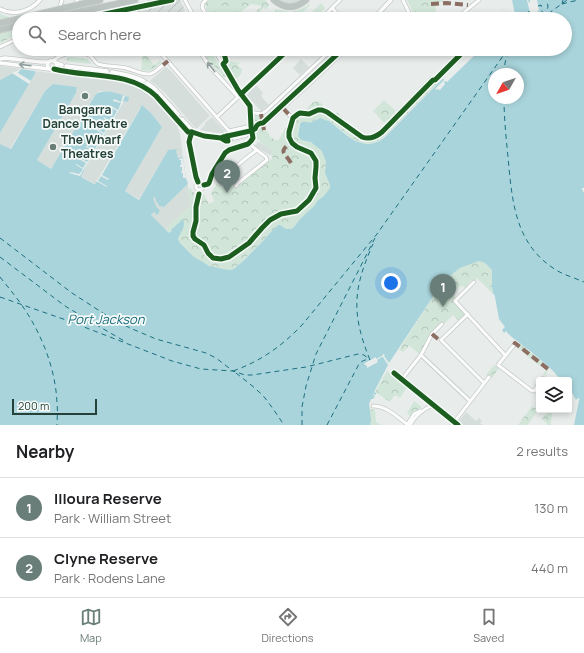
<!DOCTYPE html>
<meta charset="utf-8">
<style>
:root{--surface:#fff;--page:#f2f2f2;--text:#202124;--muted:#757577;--line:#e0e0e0;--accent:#697e78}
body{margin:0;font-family:Manrope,sans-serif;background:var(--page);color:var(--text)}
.controls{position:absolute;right:12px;bottom:12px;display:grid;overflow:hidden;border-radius:4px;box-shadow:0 2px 6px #0003}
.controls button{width:36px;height:36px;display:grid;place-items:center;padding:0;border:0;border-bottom:1px solid var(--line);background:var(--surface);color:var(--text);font:20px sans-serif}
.compass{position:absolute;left:488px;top:68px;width:36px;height:36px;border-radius:50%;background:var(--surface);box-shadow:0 2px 6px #0003;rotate:230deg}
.scale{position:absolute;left:12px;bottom:10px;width:85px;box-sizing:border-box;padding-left:4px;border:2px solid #24423a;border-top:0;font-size:11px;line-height:14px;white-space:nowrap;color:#24423a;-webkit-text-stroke:3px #f7fbf9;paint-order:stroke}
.you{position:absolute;left:391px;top:283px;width:14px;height:14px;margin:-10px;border:3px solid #fff;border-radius:50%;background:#1a73e8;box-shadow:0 0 0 6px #1a73e833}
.badge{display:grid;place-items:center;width:26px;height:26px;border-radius:50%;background:var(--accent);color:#fff;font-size:13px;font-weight:700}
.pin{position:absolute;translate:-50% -33px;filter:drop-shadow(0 1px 2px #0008)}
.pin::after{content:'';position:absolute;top:21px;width:14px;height:12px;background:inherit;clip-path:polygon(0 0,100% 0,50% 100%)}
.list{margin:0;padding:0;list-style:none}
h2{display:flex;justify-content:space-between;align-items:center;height:52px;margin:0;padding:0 16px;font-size:17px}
h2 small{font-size:13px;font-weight:400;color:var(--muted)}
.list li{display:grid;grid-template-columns:26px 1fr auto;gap:12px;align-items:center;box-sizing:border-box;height:60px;padding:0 16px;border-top:1px solid var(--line)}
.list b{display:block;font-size:15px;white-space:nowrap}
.list p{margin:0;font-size:13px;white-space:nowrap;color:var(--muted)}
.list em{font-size:13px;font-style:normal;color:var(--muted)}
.icon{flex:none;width:22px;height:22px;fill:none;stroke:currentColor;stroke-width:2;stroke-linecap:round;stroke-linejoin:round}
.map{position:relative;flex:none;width:584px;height:425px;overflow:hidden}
.search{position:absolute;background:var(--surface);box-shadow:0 2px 6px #0003;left:12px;right:12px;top:12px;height:44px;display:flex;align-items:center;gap:10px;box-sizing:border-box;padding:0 14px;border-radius:22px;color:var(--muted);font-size:15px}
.sheet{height:172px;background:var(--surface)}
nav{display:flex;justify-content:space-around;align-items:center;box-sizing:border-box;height:56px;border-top:1px solid var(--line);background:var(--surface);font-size:11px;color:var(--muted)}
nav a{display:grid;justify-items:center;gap:2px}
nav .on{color:var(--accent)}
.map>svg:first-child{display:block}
</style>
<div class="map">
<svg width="584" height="425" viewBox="0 0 584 425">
<defs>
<pattern id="industrial-furrows" width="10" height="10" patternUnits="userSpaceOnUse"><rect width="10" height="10" fill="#d6dedb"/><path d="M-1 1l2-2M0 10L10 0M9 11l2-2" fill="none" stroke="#b8c0bd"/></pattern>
<pattern id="grass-dots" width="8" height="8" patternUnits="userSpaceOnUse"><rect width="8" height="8" fill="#d1e6d8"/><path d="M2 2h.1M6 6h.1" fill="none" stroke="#b3c6ba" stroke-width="1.8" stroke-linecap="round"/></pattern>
<pattern id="park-crowns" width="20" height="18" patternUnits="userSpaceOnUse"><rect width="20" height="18" fill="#d1e6d8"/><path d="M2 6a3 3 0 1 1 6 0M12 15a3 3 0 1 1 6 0" fill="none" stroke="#b3c6ba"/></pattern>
</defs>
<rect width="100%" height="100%" fill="#e8edeb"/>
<g fill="#d6dedb">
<polygon points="279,0 302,0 297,3 289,4 284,3"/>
<polygon points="301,59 309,67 300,75 293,68"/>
<polygon points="0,66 21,69 0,80"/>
<polygon points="166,67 172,72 210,116 196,129 167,95 155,84 150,81"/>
<polygon points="35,71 122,82 137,87 150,95 177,125 180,134 183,157 178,158 176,150 168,150 139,199 125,191 162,127 151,113 142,105 95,184 81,177 87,166 125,100 129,97 115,93 100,91 96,94 51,169 37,160 76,93 77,87 53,84 45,91 10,149 0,144 0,133 35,74"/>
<polygon points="256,85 263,93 261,96 269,105 261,111 247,96 247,94"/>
<polygon points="212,117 225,131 226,133 217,133 200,130 205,125 205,123"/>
<polygon points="259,142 273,150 271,155 270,155 256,147 255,145 257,143"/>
<polygon points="188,184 189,197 190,197 190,202 192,204 165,230 151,215 154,212 156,206 152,198 155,197 156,201 163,208"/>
<polygon points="466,412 476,421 479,418 482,421 480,423 483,425 463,425 459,421"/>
</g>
<g fill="url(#industrial-furrows)">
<polygon points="176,0 180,0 185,10 178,16 166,19 165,16 147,18 145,15 141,16 141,18 137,19 135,15 126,19 84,19"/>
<polygon points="336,49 342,49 278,110 275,107"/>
</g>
<g fill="url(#grass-dots)">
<polygon points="262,6 265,7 260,11 261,13 254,19 248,19"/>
<polygon points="431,76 431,79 392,120 390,118"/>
<polygon points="328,108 334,115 337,112 356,132 326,110"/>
</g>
<g fill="url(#park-crowns)">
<polygon points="209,0 265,0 269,5 266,10 263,6 251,4 237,15 237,19 211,19 208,14 205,3"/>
<polygon points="407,0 443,0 443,2 436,2 435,19 416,19"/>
<polygon points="311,4 296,19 271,19 271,16 268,12 275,12 275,9 290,12 296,11"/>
<polygon points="54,11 56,19 19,19 19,34 0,43 0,13 3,15 12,18"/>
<polygon points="201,49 209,49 227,77 225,78 210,62"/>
<path d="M227,49h34c-13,9 -15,7 -31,5l-1,-1z"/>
<polygon points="143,54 148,54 148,57 154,65 161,60 161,63 150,71 141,70"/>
<polygon points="68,57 72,57 87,59 92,64 66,61"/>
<polygon points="229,61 240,63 237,65 242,69 241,74 236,79 228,66"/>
<path d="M431,79l6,5 -54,54c-15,10 -24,6 -37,-4 -6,-5 -12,-9 -17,-14l-2,2 -9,-3 -7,3h-11l-1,1 -1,13 3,4 10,2 3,3 7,5 2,4 3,8 -1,11 5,12v3l-7,9 -5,3 -4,6 -14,13 -6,8 -3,2h-5l-6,-4h-2l-10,10 -4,5 -29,28 -4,2h-4l-14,-2 -18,-10 -15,-15 -2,-5 -6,-7 -3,3 -3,-5 26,-25 -2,-2 -1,-3h1v-2h-1l-1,-8 3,-1c2,6 7,8 13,6l5,10 5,-3 -3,-8 4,-7 1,1v-3l6,1v2l2,1 5,-1 5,-4 -1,4 2,1h3l1,-4 34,-26 -2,-3 2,-5 -13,-8 -1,-2 -4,-3 -2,-12v-10h12l-2,3 2,11 4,5 1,3 8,4 12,-21 -1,-1c6,-5 9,-7 17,-7 2,-6 5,-10 12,-11l4,3 2,5 3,-2 1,1 -1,2 30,23 6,1 2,3h6l9,-6 -1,-2 1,-1 1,2 8,-8 -2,-2 -3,3 -11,-12 11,-11 12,11 -6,6 2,3z"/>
<path d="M479,261l6,2 7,7v16h-2l1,1h1l1,7 -16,-16 -3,3 -2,-1 -5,5 1,2 -2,2 -3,-3c-6,1 -11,7 -7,13l-2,2 12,13 -7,7 -6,-6 -10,10 -1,-1 -12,11 -10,20 -9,-8 -2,-1 -6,6 -4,-2 31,-49 16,-22 14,-11z"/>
<polygon points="517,343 519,343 550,368 546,373 547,375 546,376 543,374 546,370 531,359 516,346"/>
<polygon points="494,365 499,368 492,378 486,375"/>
<polygon points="387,371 407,387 400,398 395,395 390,402 375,392"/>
<polygon points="414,401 422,407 410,416 407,413"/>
<polygon points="369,406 371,409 375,410 376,422 382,425 370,425 371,420"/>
<polygon points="532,406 538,410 529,423 527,424 528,425 518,425"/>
<polygon points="549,410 559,410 552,414 551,422 551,425 548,425 542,419"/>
</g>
<polygon fill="#d1e6d8" points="321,3 325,8 314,19 310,14"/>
<g fill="#a9d4db" fill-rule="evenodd">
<path d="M512,0h72v188h-2v1l2,4v232h-10l5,-25 1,-1 -2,-1 -2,2c-4,-8 -7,-11 -7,-20h-8c-11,-14 -26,-25 -40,-36 -6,-5 -11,-7 -15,-13l-2,2 -2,-3 3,-3 -6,-8 -4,-22 -1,-3h-1l-1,-7h-2v-1l2,-1v-15l-7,-7 -6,-2 -19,7 -14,11 -16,22 -41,62 -15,29 2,1v2l-3,-1v1l2,1 -2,3h-2l-2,5 2,15v1l-1,5h-370v-281l11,5 34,-58 8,-7 24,3 -1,6 -39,67 14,9 45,-75c9,-6 24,0 33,3l-1,5 -3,-1 -38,64 -6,12 13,7h1l47,-79 9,8 11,14 -37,64 14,9 29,-50 9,-1 1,1h-2l2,8 5,-1 3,21 2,6 -25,24 -1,-2 -2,1 -4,-6 -1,-4 -2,1 3,8 4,5 -3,4 -3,-3 -3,3 18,18 3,-2 -1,-1 12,-11c3,9 -2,12 -5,20l2,4 14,14 9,5 6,4 14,3 8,1 4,-2 8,-7 21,-21 4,-5 10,-10h2l6,4h5l3,-2 6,-8 14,-13 4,-6 5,-3 7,-9v-3l-5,-12 1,-11 -3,-8 -2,-4 -7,-5 -3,-3 -10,-2 -3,-4 2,-13c4,-3 7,0 12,-1 3,-1 5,-3 9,-4l6,3 1,-1c18,14 35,35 57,17l87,-88h93v-30h-49zM494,74h24v24h-24z"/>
<polygon points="503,9 508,12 507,14 512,19 486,19 492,14 498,14"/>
<polygon points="21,69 35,71 35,74 0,133 0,80"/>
</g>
<g fill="#e8edeb">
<polygon points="527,0 528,0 529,3 530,2 530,0 537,0 539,10 532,18 531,17"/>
<polygon points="503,9 508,12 507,14 512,19 510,19 508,17 507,18 503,15 498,14 492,14 485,19 483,19 489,13 497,12 498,10 501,11"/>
<polygon points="469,49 480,49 477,52 477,53 447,82 445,81 444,82 445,84 440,90 435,89 444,80 443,78 463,58 462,56"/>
<polygon points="21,69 18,73 31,81 29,84 12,73"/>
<polygon points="123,95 125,96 123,101 124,102 80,176 69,173 70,172 79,174 82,171 83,169 76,165 76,164 83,168 86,163 79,159 80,158 87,162 90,157 82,153 83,152 90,156 93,151 86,147 87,146 94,151 97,145 89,142 90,140 97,145 103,134 96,130 97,129 104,133 107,128 100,124 101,123 107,127 110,122 103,118 104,117 111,122 114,116 106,112 107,111 114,116 117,111 110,107 111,106 118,110 121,103 113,101 114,99 121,102"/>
<polygon points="139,108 140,109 102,175 109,179 108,180 101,176 98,181 107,186 107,187 98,182 96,182 139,110"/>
<polygon points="183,158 186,178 183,178 183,173 181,173 181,172 182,171 182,167 180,167 180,165 181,165 181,160 179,160 179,159"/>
<polygon points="383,354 385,355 384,356 390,364 388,365 383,357 382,357 377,360 378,362 367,368 367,366 364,364 365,363 376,357 376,359 382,356"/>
</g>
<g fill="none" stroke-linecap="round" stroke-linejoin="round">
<g stroke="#1c6f80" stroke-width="1" stroke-dasharray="5 4" stroke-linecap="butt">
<polyline points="562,4 578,0"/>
<polyline points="562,4 563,0"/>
<polyline points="538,6 541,5 543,17"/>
<polyline points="544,17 548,7 547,0"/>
<polyline points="527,19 526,12 530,12"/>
<polyline points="541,19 567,0"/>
<polyline points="504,74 505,63 509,49"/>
<path d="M504,98c0,24 3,47 5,70 4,41 9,78 47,102 8,5 19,8 28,12"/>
<polyline points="0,238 72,293 109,317 130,328 156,339 206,353 216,358 233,371"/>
<polyline points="0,257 65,306 100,327 126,342"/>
<path d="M0,277c7,9 14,17 21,27 20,28 35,65 36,100 1,7 0,14 0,21"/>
<polyline points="0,297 66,320 172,361 201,369 233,371 245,375 252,375 306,367 358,354 364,355 370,360"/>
<path d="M370,360c-19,-47 -17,-71 3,-116"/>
<path d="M233,371c28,-10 49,-25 69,-46l75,-91 131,-185"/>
<path d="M236,373c10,8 21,16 29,25 7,9 13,18 19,27"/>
<polyline points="302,425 302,407 306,386 316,354 376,236"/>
<path d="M327,425l32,-61c3,-3 6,-5 10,-4"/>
</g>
<g stroke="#c1cbc8" stroke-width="3" stroke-dasharray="3 1.5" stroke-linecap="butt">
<polyline points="63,4 65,19"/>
<polyline points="75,12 75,19"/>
</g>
<g stroke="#c1cbc8" stroke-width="3.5" stroke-dasharray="3.5 2" stroke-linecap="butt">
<polyline points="58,70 62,71"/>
<polyline points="246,135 256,131 264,124"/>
</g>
<defs>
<g id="minor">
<polyline points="185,0 195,19"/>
<polyline points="206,0 203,3 202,7 208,19"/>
<polyline points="403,0 412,19"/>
<polyline points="76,2 78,0"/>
<polyline points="60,6 62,0"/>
<polyline points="332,8 342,19"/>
<polyline points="321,19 340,0"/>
<polyline points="456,19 479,0"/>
<polyline points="0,47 19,38"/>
<polyline points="157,49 229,131"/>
<polyline points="198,49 210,67 238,97"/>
<polyline points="214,49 238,90 249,105 250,109 251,127"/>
<path d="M53,61l1,-1c8,-7 25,-10 35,-5 4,2 5,7 9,9 9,3 19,2 28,4 8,2 16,7 24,6 5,-1 9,-6 13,-9"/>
<polyline points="223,64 226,61 223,49"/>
<polyline points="283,108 291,117"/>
<polyline points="250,112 261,114 266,111 332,49"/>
<polyline points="217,117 289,49"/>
<polyline points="229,131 251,126"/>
<polyline points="192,132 190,138 189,142 196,177 198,182"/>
<polyline points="198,182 196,185 196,188 198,190 202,189 204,185"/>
<path d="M204,185c1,0 2,0 3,-1 4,-2 4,-7 6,-11 3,-6 7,-14 11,-19 8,-9 27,-4 29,-18"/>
<path d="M226,186c3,-17 18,-26 31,-36"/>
<polyline points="236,186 238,183 267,160 266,157 253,147 250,143"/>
<polyline points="474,282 455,301 505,355"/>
<polyline points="468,314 441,340 484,383"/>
<polyline points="514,345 498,365 532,391 535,390 539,394"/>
<polyline points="421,355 470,401"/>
<polyline points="402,379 421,355 432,334 442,324"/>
<polyline points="542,380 543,378"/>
<polyline points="535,390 539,383"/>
<path d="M373,406c14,0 24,11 34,18"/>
<polyline points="407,425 414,414 421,411"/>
<path d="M410,425c5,-9 14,-16 23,-20"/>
<polyline points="452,425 489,377"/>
</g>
<g id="tertiary">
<path d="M0,9c13,7 30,3 40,-9"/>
<polyline points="373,19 391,0"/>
<polyline points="0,59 5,58 41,62 49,62"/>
<circle cx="52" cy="65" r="4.5"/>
<polyline points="0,63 49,69"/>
<polyline points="56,63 62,65"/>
<polyline points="66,66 107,71"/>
<polyline points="62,71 104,76"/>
<path d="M112,72c11,2 23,4 32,9"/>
<path d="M109,77c11,1 23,3 32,9"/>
<polyline points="147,83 154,88 178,114"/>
<polyline points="145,88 156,96 175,118"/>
<polyline points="182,119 191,129 192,132"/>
<polyline points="179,122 188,132 207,137 226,138"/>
<polyline points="264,124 309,84 346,49"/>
<polyline points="234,138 246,135"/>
<polyline points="394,373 458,425"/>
</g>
<g id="motorway">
<path d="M274,0c10,9 22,9 32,0"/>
<polyline points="82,4 100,0"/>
<polyline points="83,11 135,0"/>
<polyline points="8,24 19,21"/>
<polyline points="0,30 19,25"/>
</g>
</defs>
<use href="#minor" stroke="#c5cac8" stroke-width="4.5"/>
<use href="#tertiary" stroke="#c5cac8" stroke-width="5"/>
<use href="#motorway" stroke="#c3ccc9" stroke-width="7"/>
<use href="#minor" stroke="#fcfcfc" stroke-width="3"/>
<use href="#tertiary" stroke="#fcfcfc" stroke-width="3.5"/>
<use href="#motorway" stroke="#bcc4c2" stroke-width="5.5"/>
<g stroke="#c9cdcc" stroke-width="1" stroke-dasharray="8 4" stroke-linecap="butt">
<polyline points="147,3 163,0"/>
<polyline points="65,19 153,0"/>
<polyline points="0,33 19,29"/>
</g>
<defs>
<g id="minor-bridge">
<polyline points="251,127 253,136"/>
<polyline points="229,132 231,142"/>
</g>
<g id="motorway-bridge">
<polyline points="48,19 83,11"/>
<polyline points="0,23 82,4"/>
</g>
</defs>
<use href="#minor-bridge" stroke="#c5cac8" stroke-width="4.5" stroke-linecap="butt"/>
<use href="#motorway-bridge" stroke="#c3ccc9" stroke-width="7" stroke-linecap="butt"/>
<use href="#minor-bridge" stroke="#fcfcfc" stroke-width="3"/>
<use href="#motorway-bridge" stroke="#bcc4c2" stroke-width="5.5"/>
<g stroke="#8d6e63" stroke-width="4" stroke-dasharray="8 4" stroke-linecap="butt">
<polyline points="431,4 447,3 468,5"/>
<polyline points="163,65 168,61"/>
<polyline points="283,108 291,117"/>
<polyline points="261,114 264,130"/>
<path d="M291,163c-7,-12 -13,-10 0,-21"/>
<polyline points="432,334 438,339"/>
<polyline points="514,345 515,343 548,369 547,371"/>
</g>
<defs>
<g id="cycleway">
<polyline points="81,19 172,0"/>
<path d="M54,69c34,9 74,1 102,27l32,36h4l12,4 17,2 5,3h2l-1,-5"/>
<polyline points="241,94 289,49"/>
<polyline points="192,132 190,138 189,142 196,177 198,182"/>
<path d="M223,137l27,-6 5,-2c2,-5 4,-6 8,-6l80,-74"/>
<polyline points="204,185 208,184 209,183 212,174 225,153 229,150 248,144 251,141 253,138 251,126 250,106 238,90 223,64 226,61 223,49"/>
<path d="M199,194l-3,13v14l-3,11v4l2,3 9,6 4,8 5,5 8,1 8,-2 20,-14 13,-15 8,-8 11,-6 16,-3 12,-11 7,-12 -1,-10 1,-11v-6l-5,-8 -14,-6 -5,-4 -3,-6v-5l4,-14 5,-4 2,-1 9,1 9,-4h4l5,2 35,25c8,3 14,0 20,-5l51,-52h2l31,-31"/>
<polyline points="394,373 458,425"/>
</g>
</defs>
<use href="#cycleway" stroke="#f7fbf9" stroke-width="8"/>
<use href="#cycleway" stroke="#1b5e20" stroke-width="5"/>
</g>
<defs><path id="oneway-shaft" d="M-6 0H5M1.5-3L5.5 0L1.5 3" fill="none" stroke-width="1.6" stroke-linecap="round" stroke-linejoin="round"/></defs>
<g stroke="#909f9b">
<use href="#oneway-shaft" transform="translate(25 65) rotate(-173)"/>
<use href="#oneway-shaft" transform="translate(211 67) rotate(-129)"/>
</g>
<g fill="#697e78" stroke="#f7fbf9" stroke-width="1.5">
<circle cx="85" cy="96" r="4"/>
<circle cx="53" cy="147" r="4"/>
</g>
<g text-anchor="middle" stroke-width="3.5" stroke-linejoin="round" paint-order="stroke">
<g font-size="12" font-weight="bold" fill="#24423a" stroke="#f7fbf9">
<text x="85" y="114">Bangarra<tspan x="85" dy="14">Dance Theatre</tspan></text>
<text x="61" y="144" text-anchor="start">The Wharf<tspan x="61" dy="14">Theatres</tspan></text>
</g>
<g font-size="13" font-style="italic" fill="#1c6f80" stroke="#f7fbf9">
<text x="106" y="324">Port Jackson</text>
</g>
</g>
</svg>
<div class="controls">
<button><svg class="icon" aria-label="layers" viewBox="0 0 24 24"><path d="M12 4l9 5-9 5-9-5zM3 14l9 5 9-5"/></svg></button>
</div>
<svg class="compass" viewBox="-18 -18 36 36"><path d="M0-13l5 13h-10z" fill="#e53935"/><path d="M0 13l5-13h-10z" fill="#757577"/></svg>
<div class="scale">200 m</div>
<div class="you"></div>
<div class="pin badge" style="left:443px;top:307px">1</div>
<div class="pin badge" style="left:227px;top:193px">2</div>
<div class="search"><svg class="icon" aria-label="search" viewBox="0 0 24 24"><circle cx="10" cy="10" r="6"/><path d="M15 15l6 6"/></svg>Search here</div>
</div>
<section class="sheet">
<h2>Nearby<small>2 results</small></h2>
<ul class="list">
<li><span class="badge">1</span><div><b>Illoura Reserve</b><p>Park · William Street</p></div><em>130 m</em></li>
<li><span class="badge">2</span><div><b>Clyne Reserve</b><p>Park · Rodens Lane</p></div><em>440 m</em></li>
</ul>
</section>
<nav>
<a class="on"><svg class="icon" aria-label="map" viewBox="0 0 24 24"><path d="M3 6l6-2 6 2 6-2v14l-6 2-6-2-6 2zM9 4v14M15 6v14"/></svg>Map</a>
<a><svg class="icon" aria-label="directions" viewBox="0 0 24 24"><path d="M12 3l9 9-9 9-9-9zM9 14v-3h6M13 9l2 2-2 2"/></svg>Directions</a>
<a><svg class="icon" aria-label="saved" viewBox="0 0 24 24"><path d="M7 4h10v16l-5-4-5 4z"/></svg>Saved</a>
</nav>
